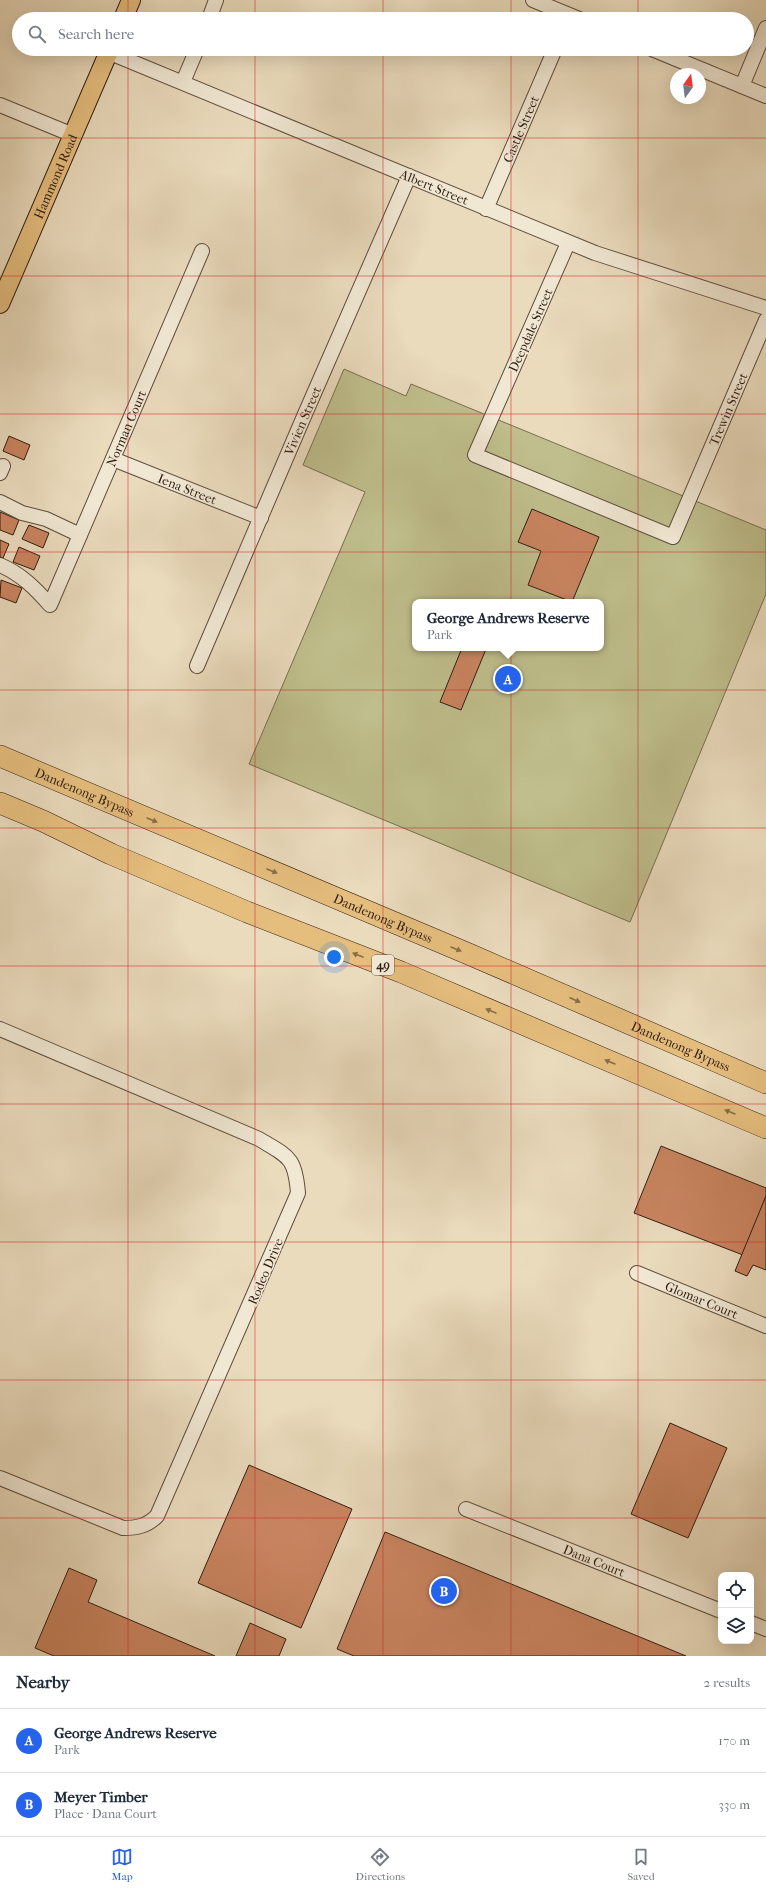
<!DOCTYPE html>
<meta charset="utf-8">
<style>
:root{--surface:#fff;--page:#f6f6f7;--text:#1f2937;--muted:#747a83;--line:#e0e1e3;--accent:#2563eb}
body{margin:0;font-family:"IM FELL French Canon",serif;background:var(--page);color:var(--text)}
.controls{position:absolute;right:12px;bottom:12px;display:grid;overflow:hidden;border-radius:8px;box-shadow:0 4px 16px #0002}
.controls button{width:36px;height:36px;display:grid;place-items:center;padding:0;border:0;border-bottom:1px solid var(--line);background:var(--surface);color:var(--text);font:20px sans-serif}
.compass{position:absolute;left:670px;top:68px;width:36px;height:36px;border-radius:50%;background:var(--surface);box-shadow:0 4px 16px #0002;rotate:14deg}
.you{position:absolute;left:334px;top:957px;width:14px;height:14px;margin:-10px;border:3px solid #fff;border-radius:50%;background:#1a73e8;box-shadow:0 0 0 6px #1a73e833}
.badge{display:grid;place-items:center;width:26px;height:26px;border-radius:50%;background:var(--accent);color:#fff;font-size:13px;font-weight:700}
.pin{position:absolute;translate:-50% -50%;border:2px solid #fff;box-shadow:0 1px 4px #0006}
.popup{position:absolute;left:412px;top:599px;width:192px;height:52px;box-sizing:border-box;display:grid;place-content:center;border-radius:8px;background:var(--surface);filter:drop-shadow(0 1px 3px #0005);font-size:13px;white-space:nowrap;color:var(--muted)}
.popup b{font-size:15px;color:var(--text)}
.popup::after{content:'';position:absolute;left:50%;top:100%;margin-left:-8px;border:8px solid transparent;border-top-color:var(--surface)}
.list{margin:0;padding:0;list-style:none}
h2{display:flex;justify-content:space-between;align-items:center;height:52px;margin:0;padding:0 16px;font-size:17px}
h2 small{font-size:13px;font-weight:400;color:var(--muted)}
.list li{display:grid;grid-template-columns:26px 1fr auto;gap:12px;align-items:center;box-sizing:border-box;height:64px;padding:0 16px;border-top:1px solid var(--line)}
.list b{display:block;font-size:15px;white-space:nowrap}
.list p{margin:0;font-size:13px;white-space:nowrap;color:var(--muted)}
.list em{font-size:13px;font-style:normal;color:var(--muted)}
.icon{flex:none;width:22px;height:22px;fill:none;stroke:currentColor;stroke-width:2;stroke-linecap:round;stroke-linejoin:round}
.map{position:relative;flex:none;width:766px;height:1656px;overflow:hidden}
.search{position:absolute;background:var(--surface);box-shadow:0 4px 16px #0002;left:12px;right:12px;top:12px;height:44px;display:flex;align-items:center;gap:10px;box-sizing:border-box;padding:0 14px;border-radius:22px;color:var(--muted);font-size:15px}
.sheet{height:180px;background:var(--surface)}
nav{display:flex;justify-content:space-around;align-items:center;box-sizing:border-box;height:56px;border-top:1px solid var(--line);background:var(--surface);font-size:11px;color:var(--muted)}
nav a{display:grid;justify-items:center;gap:2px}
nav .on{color:var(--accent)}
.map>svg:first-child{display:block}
</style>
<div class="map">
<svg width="766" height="1656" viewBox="0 0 766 1656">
<rect width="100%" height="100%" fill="#eadbbd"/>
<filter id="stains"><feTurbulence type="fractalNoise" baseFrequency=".005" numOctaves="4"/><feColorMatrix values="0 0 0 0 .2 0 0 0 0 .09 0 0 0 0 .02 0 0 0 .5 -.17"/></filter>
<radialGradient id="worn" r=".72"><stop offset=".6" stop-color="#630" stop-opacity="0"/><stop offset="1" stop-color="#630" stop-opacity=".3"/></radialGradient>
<path fill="#bfbe8c" stroke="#786e4f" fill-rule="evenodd" d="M344,369l62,27 5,-12 355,146v64l-136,328 -381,-158 116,-272 -62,-27zM415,602h186v46h-186z"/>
<g fill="#c98460" stroke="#301e12">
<polygon points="9,436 30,445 24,460 3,451"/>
<polygon points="532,509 599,537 572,602 528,585 541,551 518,542"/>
<polygon points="0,512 19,520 13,535 0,530"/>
<polygon points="29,525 49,533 43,548 22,539"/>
<polygon points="0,540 9,544 3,558 0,557"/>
<polygon points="19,547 40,556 34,570 13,562"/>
<polygon points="1,580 22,588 16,603 0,597"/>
<polygon points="462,648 486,649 461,710 440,702"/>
<polygon points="661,1146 766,1188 766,1196 743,1255 634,1213"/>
<polygon points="766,1196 766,1270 753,1265 747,1276 735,1271"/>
<polygon points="670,1423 727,1448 688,1538 631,1514"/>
<polygon points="249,1465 352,1509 301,1628 198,1583"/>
<polygon points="385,1532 686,1656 354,1656 337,1649"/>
<polygon points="69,1568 97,1580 88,1602 215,1656 54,1656 35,1648"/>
<polygon points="250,1623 286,1639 279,1656 236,1656"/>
</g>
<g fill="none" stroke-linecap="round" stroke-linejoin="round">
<defs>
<g id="minor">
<polyline points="533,0 579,19"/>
<polyline points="209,19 216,0"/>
<polyline points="652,49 766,96"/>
<path id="s1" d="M108,52l487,201 171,55"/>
<polyline points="183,82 197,49"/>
<polyline points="742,86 766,28"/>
<polyline points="0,105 73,135"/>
<path id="s2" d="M486,209l69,-160"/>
<path id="s3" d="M568,243l-93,212 198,82 93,-217"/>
<path id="s4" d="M113,459l148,59"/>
<polyline points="0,473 3,466"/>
<polyline points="0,502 22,513 46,519 80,535"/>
<path id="s5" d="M0,565c21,9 35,23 50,40l152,-354"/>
<path id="s6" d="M197,666l108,-252 104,-238"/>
<path d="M0,1029l259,110c30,18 36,18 39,54l-141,323c-10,10 -20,12 -34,12l-123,-50"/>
<path id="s7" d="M637,1273l129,53"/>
<path id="s8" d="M466,1509l255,102"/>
<polyline points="751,1623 766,1629"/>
</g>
<g id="major">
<polyline points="123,19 131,0"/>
<path id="s9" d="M0,304l110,-255"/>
</g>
<g id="highway">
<path id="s10" d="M0,756l471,199 295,128"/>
<polyline points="0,803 43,821 111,854 247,912 401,972 766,1128"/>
</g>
</defs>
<use href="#minor" stroke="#5e4d3d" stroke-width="16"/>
<use href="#major" stroke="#301e12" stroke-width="20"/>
<use href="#highway" stroke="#301e12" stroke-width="22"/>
<use href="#minor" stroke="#f1e8d4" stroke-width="14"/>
<use href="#major" stroke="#e5be7e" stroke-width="18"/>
<use href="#highway" stroke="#e5be7e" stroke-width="21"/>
</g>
<defs><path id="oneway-solid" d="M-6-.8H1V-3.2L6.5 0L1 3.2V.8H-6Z"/></defs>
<g fill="#8a6e48">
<use href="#oneway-solid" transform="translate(152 820) rotate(23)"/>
<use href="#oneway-solid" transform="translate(272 871) rotate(23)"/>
<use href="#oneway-solid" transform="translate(456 949) rotate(23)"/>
<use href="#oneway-solid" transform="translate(358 955) rotate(-159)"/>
<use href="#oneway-solid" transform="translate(575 1000) rotate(24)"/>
<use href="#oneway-solid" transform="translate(491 1011) rotate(-157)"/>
<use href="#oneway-solid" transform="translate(610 1062) rotate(-157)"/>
<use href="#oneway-solid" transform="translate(730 1112) rotate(-157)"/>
</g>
<path fill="none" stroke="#d62828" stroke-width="1" stroke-opacity="0.55" d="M128,0v19M255,0v19M383,0v19M511,0v19M638,0v19M128,49v1607M255,49v1607M383,49v1607M511,49v1607M638,49v1607M0,138h766M0,276h766M0,414h766M0,552h766M0,690h766M0,828h766M0,966h766M0,1104h766M0,1242h766M0,1380h766M0,1518h766"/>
<g text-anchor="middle" stroke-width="3" stroke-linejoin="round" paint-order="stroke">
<rect fill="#f1e8d4" stroke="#6a5b4c" stroke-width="1" x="372" y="955" width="22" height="20" rx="3"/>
<g font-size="12" font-weight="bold" fill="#301e12">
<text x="383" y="969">49</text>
</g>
<g font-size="13" fill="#301e12" stroke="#f1e8d4">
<text dy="5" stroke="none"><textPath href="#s2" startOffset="87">Castle Street</textPath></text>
<text dy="5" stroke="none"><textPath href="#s9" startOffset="139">Hammond Road</textPath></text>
<text dy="5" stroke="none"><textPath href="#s1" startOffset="353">Albert Street</textPath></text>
<text transform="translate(530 330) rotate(-66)" y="5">Deepdale Street</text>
<text dy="5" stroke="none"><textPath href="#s3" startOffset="585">Trewin Street</textPath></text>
<text dy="5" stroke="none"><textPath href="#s6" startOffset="267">Vivien Street</textPath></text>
<text dy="5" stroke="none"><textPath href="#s5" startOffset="257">Norman Court</textPath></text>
<text dy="5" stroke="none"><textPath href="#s4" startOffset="80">Iena Street</textPath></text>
<text dy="5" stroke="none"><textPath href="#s10" startOffset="92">Dandenong Bypass</textPath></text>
<text dy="5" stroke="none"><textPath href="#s10" startOffset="416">Dandenong Bypass</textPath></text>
<text dy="5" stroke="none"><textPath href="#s10" startOffset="740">Dandenong Bypass</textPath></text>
<text transform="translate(265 1271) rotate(-67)" y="5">Rodeo Drive</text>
<text dy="5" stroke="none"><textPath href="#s7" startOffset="70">Glomar Court</textPath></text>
<text dy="5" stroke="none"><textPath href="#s8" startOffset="138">Dana Court</textPath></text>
</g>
</g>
<rect width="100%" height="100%" filter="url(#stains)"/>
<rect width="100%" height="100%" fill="url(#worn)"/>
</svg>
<div class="controls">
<button><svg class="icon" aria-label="locate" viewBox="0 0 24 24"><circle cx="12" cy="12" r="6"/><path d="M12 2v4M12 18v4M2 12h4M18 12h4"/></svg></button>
<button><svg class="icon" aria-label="layers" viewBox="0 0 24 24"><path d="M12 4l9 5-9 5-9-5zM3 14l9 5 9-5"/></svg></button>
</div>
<svg class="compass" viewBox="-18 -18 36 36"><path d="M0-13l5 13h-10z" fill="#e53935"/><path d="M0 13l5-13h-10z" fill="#747a83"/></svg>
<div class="you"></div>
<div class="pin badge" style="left:508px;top:679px">A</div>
<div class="popup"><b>George Andrews Reserve</b>Park</div>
<div class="pin badge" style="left:444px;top:1591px">B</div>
<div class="search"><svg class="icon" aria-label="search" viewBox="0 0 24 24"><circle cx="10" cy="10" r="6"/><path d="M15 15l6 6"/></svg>Search here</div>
</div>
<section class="sheet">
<h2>Nearby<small>2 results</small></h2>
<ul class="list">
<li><span class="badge">A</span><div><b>George Andrews Reserve</b><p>Park</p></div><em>170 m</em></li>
<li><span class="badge">B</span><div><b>Meyer Timber</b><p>Place · Dana Court</p></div><em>330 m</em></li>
</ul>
</section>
<nav>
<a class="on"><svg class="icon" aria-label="map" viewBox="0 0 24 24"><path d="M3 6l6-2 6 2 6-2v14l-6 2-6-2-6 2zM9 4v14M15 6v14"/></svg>Map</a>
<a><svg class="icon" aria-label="directions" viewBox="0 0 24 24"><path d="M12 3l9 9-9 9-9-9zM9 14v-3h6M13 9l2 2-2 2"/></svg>Directions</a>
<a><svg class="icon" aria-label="saved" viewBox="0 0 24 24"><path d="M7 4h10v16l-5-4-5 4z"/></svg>Saved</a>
</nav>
